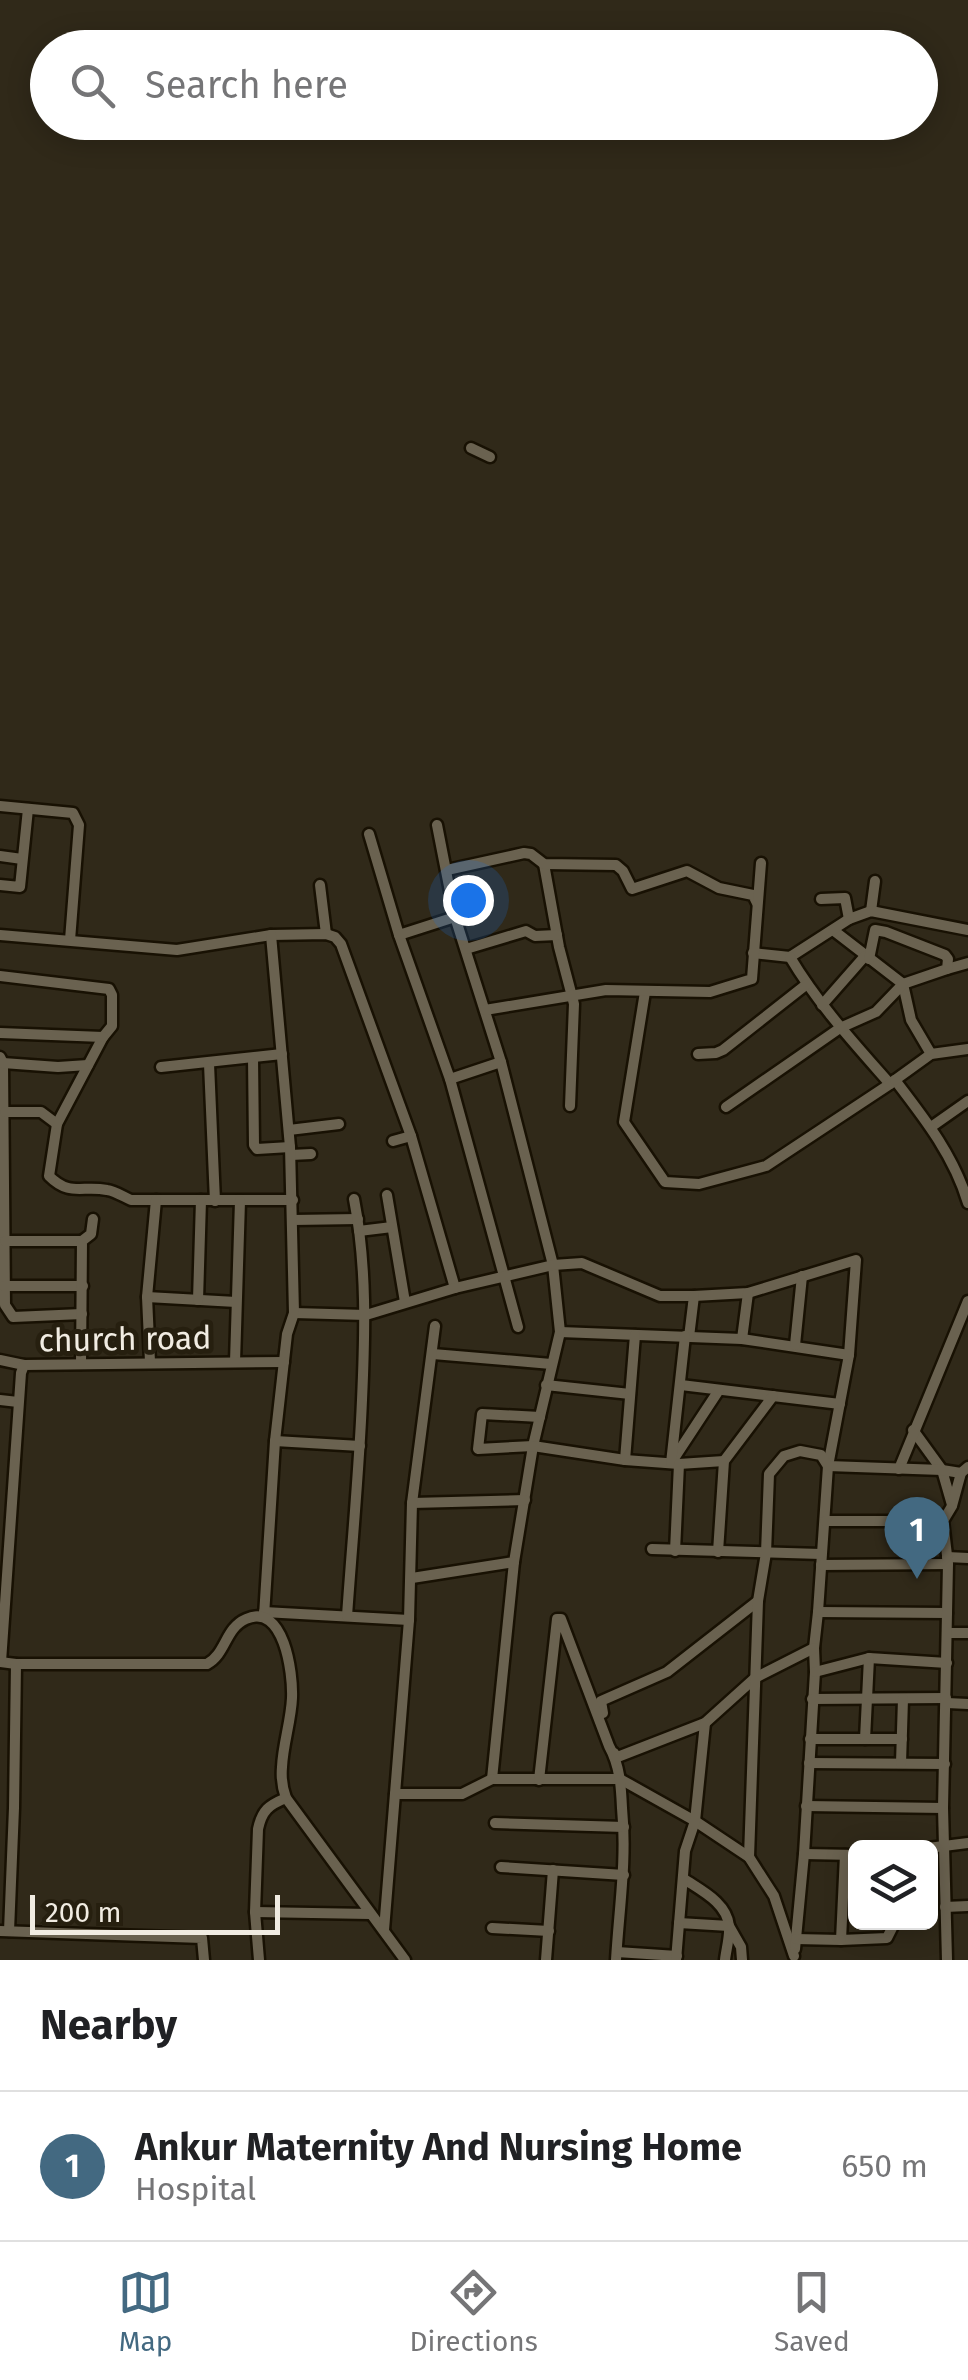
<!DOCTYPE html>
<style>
:root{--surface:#fff;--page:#f2f2f2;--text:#202124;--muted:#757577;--line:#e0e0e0;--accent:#436981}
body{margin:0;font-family:"Fira Sans",sans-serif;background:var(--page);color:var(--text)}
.controls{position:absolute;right:30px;bottom:30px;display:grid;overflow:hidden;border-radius:15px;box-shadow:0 5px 25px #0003}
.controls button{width:90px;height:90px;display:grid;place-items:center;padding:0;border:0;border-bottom:2px solid var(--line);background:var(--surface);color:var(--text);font:50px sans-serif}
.scale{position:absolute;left:30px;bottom:25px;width:250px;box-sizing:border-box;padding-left:10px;border:5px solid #f1ece2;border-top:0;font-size:28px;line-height:35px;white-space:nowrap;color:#f1ece2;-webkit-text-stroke:8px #261f0f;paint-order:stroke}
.you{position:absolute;left:468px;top:900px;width:35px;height:35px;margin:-25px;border:8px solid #fff;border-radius:50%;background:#1a73e8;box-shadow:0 0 0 15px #1a73e833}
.badge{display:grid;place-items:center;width:65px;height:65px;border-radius:50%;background:var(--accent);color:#fff;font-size:32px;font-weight:700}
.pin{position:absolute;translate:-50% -82px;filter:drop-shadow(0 2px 5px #0008)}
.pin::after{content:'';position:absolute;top:52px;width:35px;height:30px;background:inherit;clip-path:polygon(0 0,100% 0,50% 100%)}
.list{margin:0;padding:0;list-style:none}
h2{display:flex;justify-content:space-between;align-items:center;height:130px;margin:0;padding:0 40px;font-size:42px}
h2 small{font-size:32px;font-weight:400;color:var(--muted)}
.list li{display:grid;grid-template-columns:65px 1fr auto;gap:30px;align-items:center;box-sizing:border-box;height:150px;padding:0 40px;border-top:2px solid var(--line)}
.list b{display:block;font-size:38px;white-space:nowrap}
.list p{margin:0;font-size:32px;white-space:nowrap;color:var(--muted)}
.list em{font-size:32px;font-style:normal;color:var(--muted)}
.icon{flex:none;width:55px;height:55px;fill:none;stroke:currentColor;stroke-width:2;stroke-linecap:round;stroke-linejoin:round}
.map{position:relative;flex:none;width:968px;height:1960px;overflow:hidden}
.search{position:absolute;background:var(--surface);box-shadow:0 5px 25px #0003;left:30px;right:30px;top:30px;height:110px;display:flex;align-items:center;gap:25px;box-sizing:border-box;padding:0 35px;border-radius:55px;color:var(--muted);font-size:38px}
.sheet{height:280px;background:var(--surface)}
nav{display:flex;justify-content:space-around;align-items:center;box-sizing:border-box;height:140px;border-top:2px solid var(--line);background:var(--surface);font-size:28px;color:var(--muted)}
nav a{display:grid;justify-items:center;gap:5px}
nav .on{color:var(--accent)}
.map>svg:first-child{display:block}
</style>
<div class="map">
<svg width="968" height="1960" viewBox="0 0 968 1960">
<rect width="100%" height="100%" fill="#302919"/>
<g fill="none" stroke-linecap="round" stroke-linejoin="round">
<defs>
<g id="minor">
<polyline points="471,448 490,457"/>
<polyline points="0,806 73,813 79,825 70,940"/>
<polyline points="437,825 455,917 501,1062 553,1265 560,1332 533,1446 514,1562 492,1779 620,1779 695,1821 749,1857 774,1896 794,1956"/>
<polyline points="369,834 399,935 450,1079 518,1327"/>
<polyline points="0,856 22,859"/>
<polyline points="544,864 559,947 574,1004 570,1106"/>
<polyline points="447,870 524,853 531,854 544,864 616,865 623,871 632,889 687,871 719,888 753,895 757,903"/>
<polyline points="0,885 20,887 28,809"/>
<polyline points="320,885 326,934"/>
<polyline points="821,899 845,898 849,919"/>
<polyline points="871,911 875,881"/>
<polyline points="833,930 903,984 911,1020 931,1054"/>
<polyline points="0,935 177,950 271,935 326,934 335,937 341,944 411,1136 455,1288"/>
<polyline points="399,935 455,917"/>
<polyline points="466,949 526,931 535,936 557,935"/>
<polyline points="753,953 790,957 849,919 871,911 968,930"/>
<path d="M790,957c28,47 64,86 100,127l5,-4c30,39 59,76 73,123"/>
<polyline points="947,969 968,963"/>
<path d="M0,976l109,13 3,6v31l-9,11 -46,87 -8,52c21,21 33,9 58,14 8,1 17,7 24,10h162"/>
<polyline points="645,992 624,1122 665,1182 699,1184 766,1166 890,1084"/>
<polyline points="822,1005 865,956"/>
<polyline points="485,1010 606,990 710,992 752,979 761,863"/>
<polyline points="0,1033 103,1037"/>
<polyline points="698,1054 716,1053 723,1050 807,984"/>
<polyline points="0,1057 3,1063 5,1305 13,1317 82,1314"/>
<polyline points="253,1058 254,1145 257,1149 290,1147"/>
<polyline points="3,1063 58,1067 88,1065"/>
<polyline points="209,1064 215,1201"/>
<polyline points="161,1067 282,1054"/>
<polyline points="450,1079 501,1062"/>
<polyline points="895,1080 931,1054 968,1049"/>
<polyline points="726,1107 840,1028 876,1012 903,984 947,969 948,959 945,955 886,932 875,930 869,959"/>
<polyline points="5,1112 41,1112 57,1124"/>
<polyline points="931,1127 968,1101"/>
<polyline points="289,1130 339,1124"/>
<polyline points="393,1141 411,1136"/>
<polyline points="291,1155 311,1154"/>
<polyline points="387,1195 405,1302"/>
<polyline points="293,1220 358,1219"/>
<polyline points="359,1231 392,1227"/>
<polyline points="5,1241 82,1241"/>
<polyline points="4,1286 83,1286"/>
<polyline points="147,1297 236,1302"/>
<polyline points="198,1300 201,1200"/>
<polyline points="294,1313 366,1315 455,1288 553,1265 582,1263 660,1296 694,1296 748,1293 856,1260 849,1355 828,1466 818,1612 814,1648 815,1672 804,1854 795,1949"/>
<polyline points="560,1332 742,1339 849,1355"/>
<polyline points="689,1337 694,1296"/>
<polyline points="742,1339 748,1293"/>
<polyline points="795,1345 802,1276"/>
<polyline points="433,1354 551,1364"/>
<polyline points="0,1360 24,1365"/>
<polyline points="150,1362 147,1297 156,1200"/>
<polyline points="235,1362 240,1201"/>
<polyline points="81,1364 82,1241 91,1234 93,1219"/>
<polyline points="546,1385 630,1394"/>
<polyline points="681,1385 840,1404"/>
<polyline points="0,1400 18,1402"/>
<polyline points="540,1417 482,1414 478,1449 533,1446 625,1460 679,1464 724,1461"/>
<polyline points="913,1430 942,1470 952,1505"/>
<polyline points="275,1441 360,1446"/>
<polyline points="625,1460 635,1335"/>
<polyline points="673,1460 719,1390"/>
<polyline points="671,1463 685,1336"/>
<polyline points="899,1469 968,1301"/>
<polyline points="412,1503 525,1500"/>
<polyline points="825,1521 943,1521"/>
<polyline points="652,1549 821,1554"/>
<polyline points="675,1551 679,1464"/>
<polyline points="718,1552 724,1461 773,1396"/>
<polyline points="947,1557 968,1558"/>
<polyline points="821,1565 948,1564"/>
<polyline points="412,1578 514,1562"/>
<polyline points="264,1612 409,1620"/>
<polyline points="818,1612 947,1613"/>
<polyline points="264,1616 275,1441 287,1334 294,1313 290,1147 271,935"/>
<path d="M347,1616c5,-72 12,-144 15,-216 3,-67 5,-134 -8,-201"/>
<polyline points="948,1633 968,1633"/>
<path d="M0,1662l16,2h191c19,-10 18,-36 39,-45 38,-17 47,54 46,79 -1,23 -9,46 -10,69 -1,11 0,20 4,31l119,162"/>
<polyline points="1,1662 21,1373 24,1365 284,1362"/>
<polyline points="815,1672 869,1658 947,1663"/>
<polyline points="812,1699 946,1698"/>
<polyline points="947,1703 968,1704"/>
<polyline points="603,1713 601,1701 667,1672 758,1601"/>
<polyline points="810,1739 902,1739"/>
<polyline points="865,1739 869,1658"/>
<polyline points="614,1753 615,1758 705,1723 755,1678 814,1648"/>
<polyline points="809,1763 945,1764"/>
<polyline points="901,1763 903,1699"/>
<path d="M539,1780l18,-161h4l48,127c11,20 12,40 13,62 5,52 -3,101 -6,152"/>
<polyline points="395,1794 462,1794 492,1779"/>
<polyline points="806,1806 943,1808"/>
<polyline points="495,1823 624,1827"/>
<polyline points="928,1848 968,1843"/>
<polyline points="804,1854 856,1855"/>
<polyline points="845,1855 841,1940 887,1938 895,1922"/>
<polyline points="749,1857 758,1601 766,1553 769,1474 784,1456 800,1451 821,1455 828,1466 942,1470 961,1473"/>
<polyline points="501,1867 624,1875"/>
<path d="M684,1879c18,12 43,24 45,47 1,11 -3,24 -4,34"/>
<polyline points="945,1907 968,1906"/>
<polyline points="255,1912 370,1914"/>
<polyline points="679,1923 729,1926 741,1947 742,1960"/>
<polyline points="492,1928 549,1931"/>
<polyline points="384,1930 409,1620 412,1503 435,1326"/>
<polyline points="0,1931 202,1938 204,1960"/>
<polyline points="9,1931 14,1808 16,1664"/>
<polyline points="796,1939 841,1940"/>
<polyline points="617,1952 677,1956"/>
<path d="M259,1960l-4,-48 3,-83c4,-19 11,-24 28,-31"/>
<polyline points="546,1960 553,1870"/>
<polyline points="676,1960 685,1851 695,1821 705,1723"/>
<polyline points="947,1960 943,1808 948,1564 943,1521 952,1506 961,1473 968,1467"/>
</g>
</defs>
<use href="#minor" stroke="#181103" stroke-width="15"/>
<use href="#minor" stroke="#6a6250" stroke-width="10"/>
</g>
<g text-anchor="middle" stroke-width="10" stroke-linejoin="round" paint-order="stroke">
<g font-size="32" fill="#f1ece2" stroke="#261f0f">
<text transform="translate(125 1339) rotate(-1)" y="11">church road</text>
</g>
</g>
</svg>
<div class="controls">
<button><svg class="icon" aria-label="layers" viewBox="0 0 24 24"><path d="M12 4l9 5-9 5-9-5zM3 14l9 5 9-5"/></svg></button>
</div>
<div class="scale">200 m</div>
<div class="you"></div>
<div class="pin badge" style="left:917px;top:1579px">1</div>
<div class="search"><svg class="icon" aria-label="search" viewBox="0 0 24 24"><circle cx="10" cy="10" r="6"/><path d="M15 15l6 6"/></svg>Search here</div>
</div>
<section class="sheet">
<h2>Nearby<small></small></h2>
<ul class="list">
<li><span class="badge">1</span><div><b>Ankur Maternity And Nursing Home</b><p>Hospital</p></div><em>650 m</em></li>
</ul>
</section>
<nav>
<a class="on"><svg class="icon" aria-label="map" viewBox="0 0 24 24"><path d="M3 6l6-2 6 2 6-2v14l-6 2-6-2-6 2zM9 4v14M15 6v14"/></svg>Map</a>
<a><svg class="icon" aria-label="directions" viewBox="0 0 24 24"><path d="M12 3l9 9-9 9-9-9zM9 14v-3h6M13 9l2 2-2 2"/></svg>Directions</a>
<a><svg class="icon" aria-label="saved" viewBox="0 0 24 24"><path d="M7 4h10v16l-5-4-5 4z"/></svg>Saved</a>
</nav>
